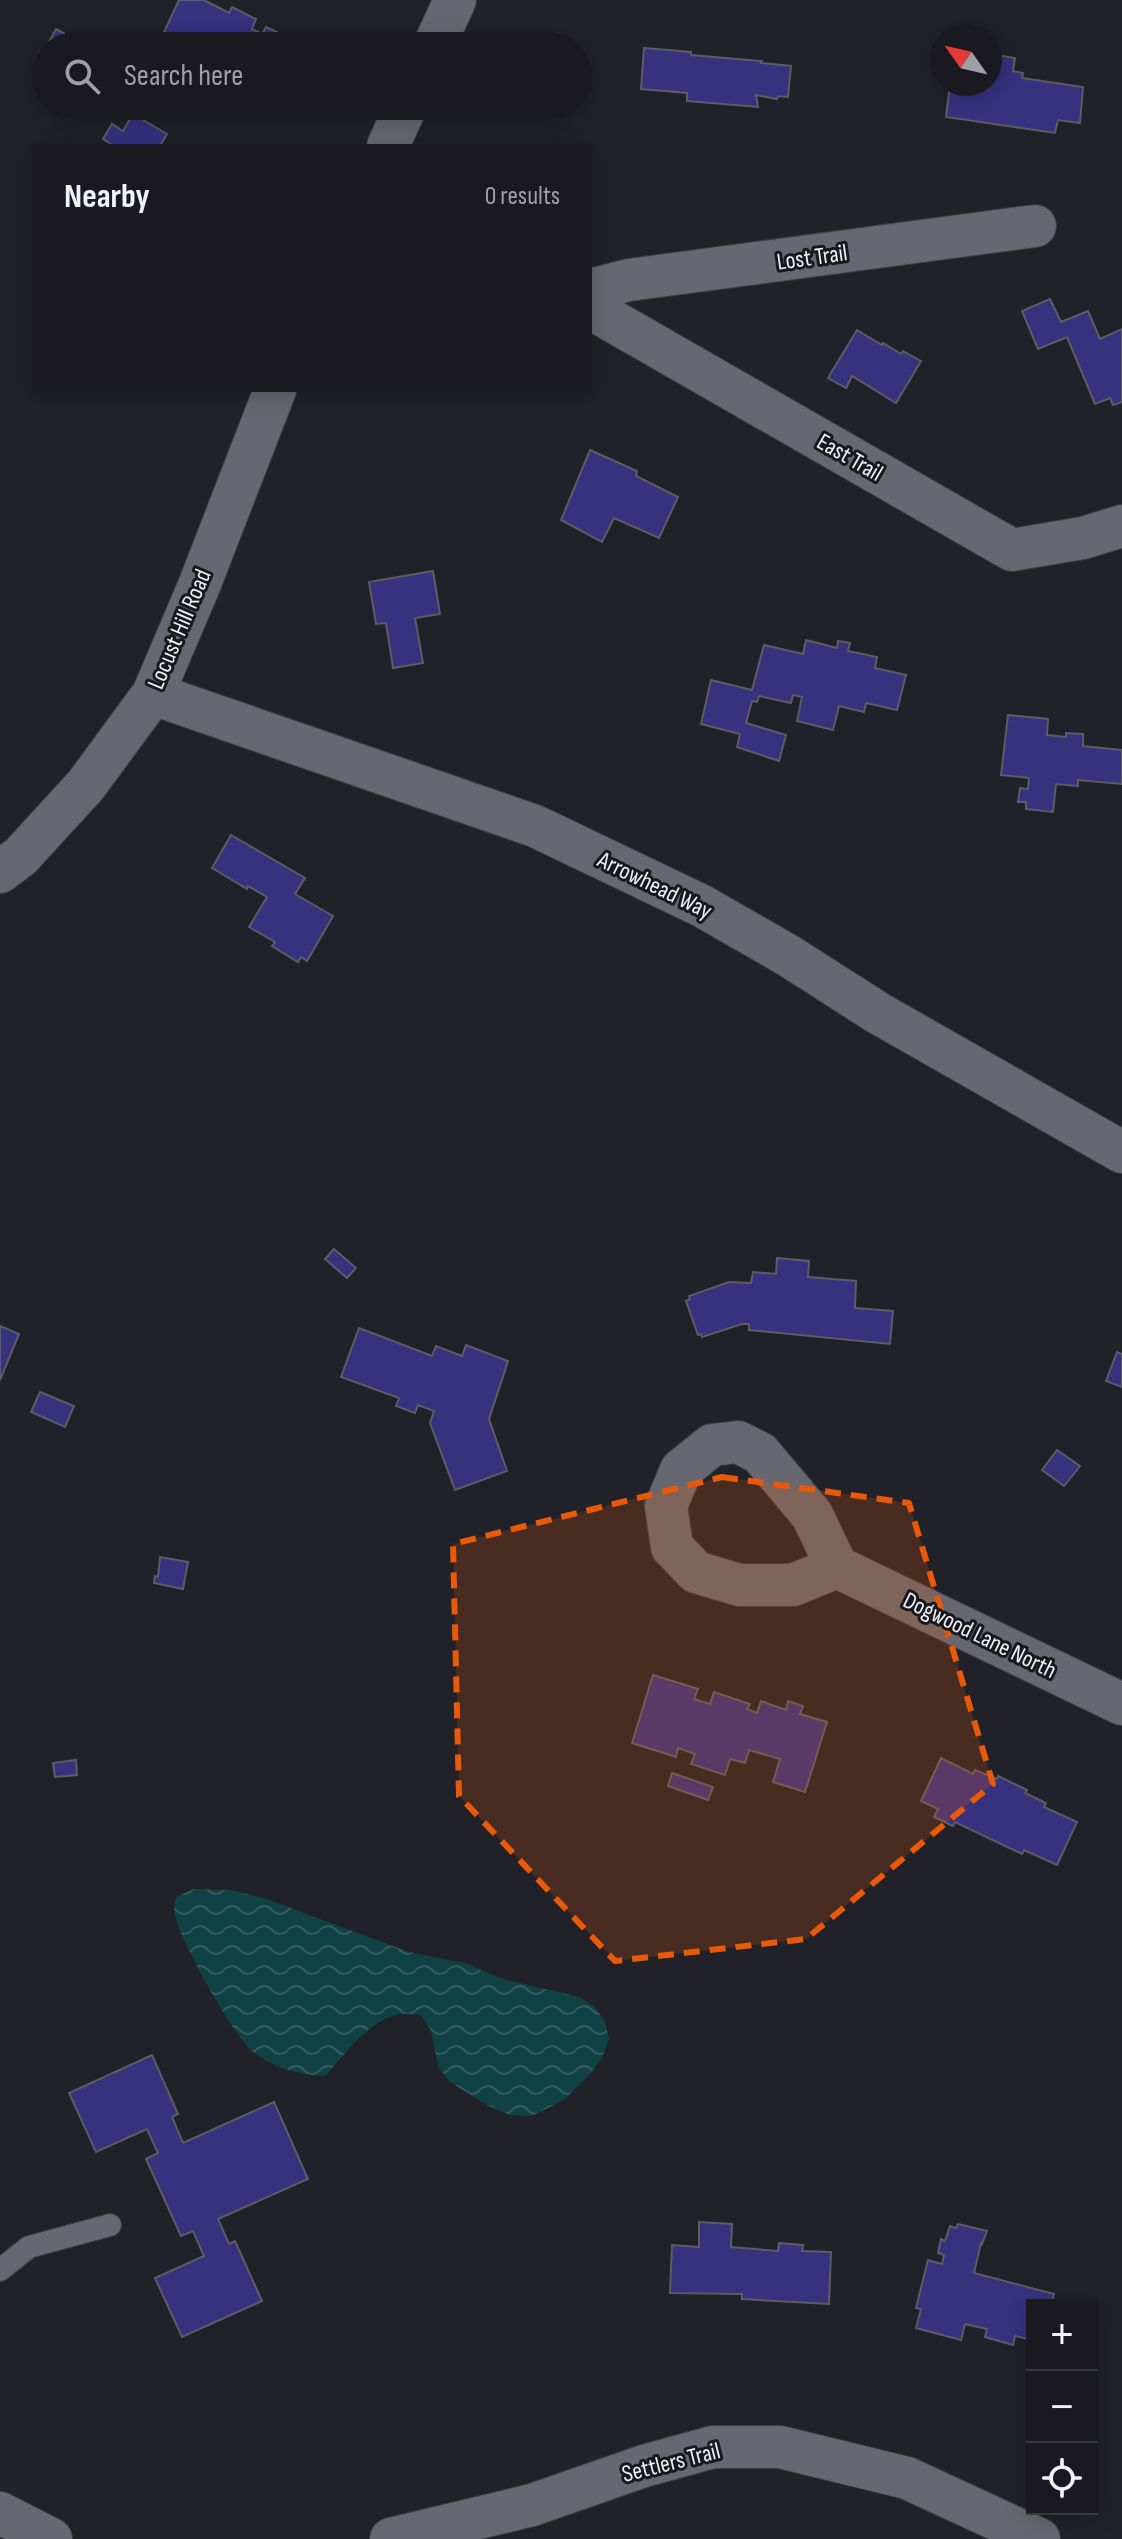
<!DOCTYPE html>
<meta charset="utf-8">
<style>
:root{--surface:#19191f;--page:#222228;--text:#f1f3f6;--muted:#9fa0a4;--line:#37383d}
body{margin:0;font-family:"Sofia Sans Condensed",sans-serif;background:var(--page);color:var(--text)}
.controls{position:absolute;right:24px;bottom:24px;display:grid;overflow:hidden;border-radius:0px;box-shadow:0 4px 20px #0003}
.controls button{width:72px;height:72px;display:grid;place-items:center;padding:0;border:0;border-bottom:2px solid var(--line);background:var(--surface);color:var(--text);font:40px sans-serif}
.compass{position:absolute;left:930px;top:24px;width:72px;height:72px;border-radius:50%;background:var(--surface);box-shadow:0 4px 20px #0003;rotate:304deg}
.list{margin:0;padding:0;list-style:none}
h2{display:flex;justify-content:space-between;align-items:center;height:104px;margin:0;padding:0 32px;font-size:34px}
h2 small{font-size:26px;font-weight:400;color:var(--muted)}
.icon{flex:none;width:44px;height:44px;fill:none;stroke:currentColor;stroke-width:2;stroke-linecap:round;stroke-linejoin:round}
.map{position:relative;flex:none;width:1122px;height:2539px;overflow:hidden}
.search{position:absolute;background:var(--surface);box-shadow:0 4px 20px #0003;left:32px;top:32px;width:560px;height:88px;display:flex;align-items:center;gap:20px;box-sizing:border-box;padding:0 28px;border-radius:44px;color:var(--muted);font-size:30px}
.panel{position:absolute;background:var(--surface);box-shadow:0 4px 20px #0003;left:32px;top:144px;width:560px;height:248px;border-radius:0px}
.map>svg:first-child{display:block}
</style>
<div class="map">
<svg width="1122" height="2539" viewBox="0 0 1122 2539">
<defs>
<pattern id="water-waves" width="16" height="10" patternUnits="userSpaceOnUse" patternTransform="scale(2)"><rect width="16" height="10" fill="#104144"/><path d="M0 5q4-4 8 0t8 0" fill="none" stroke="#335d60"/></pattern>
</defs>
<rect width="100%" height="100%" fill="#212129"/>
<path fill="url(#water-waves)" d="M193,1889l37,1 37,9 142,53 56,11 38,16 76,18 16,10 10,15 4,16 -7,20 -11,15 -27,27 -32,16 -22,-1 -23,-10 -37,-23 -12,-15 -7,-37 -10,-15c-6,0 -14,-2 -20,-1 -32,5 -55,40 -76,62 -26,-1 -54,-8 -74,-26 -19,-17 -71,-109 -76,-135 -2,-5 0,-12 1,-18z"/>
<g fill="#37317e" stroke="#5b5c65" stroke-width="2">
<polygon points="179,0 204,0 229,13 232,7 256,19 252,29 262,34 266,27 298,42 296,46 192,46 164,32"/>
<polygon points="56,29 84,44 84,46 47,46"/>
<polygon points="46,47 46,71 35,65 40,52 43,53"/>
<polygon points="644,48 691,52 691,55 762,61 761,63 791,66 788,97 778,96 777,99 756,95 758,107 687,101 687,93 641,89"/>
<polygon points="990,54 1015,58 1013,71 1023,73 1022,78 1083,87 1080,123 1058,120 1055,133 946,117 950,84 990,84"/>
<polygon points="133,114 167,134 160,146 114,146 103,139 112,124 123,131"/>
<polygon points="1050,299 1061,322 1088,311 1100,339 1122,329 1122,402 1113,405 1110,398 1095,404 1067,337 1038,349 1022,311"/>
<polygon points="857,330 882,345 883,343 901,354 903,351 921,361 896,403 852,376 846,388 828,378"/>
<polygon points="590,450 637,471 636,476 678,497 659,538 614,518 602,542 561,520"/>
<polygon points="433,571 440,614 415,618 423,663 393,668 386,623 376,624 369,582"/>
<polygon points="806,640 837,648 838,641 850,643 848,651 877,657 875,668 906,675 897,710 866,703 864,712 839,706 833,730 797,721 802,697 793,695 791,703 759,696 757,702 752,701 746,723 786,735 779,761 737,747 740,734 701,724 711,680 752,690 764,645 803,654"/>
<polygon points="1008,715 1048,719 1047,735 1066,737 1066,733 1083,734 1083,746 1122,750 1122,784 1078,780 1078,786 1056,784 1053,812 1026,809 1026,802 1018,802 1020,788 1028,789 1029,778 1001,775"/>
<polygon points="231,835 305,878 295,894 333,916 307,961 301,957 298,962 272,946 275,942 249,927 267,897 248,886 247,889 212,868"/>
<polygon points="334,1249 356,1268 347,1278 325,1259"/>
<polygon points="777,1258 809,1261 808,1277 856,1281 855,1308 893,1311 890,1344 749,1330 749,1324 742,1324 702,1337 701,1334 698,1335 686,1301 690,1299 689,1296 729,1282 751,1283 753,1272 776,1274"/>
<polygon points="0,1326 19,1334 0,1380"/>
<polygon points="359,1328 432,1356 436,1346 462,1356 466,1345 508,1361 489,1419 507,1471 455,1490 430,1423 434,1411 418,1405 415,1413 396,1406 399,1398 341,1377"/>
<polygon points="1117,1352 1122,1354 1122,1387 1106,1381"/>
<polygon points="40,1392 74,1406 65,1427 31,1412"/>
<polygon points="1057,1450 1080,1466 1064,1486 1042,1470"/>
<polygon points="160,1557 188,1562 183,1589 154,1583 155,1576 158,1577"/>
<polygon points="653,1675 698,1689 694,1699 710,1704 714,1692 750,1704 747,1709 757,1713 761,1701 786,1710 788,1701 803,1706 800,1714 827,1722 805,1792 773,1782 780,1759 749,1750 745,1763 730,1759 725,1775 691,1764 695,1754 678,1748 676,1757 632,1743"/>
<polygon points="941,1758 973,1774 975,1770 997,1779 998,1776 1027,1790 1025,1793 1046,1803 1044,1807 1077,1822 1057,1865 1024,1850 1022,1854 955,1822 953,1826 934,1817 938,1809 921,1801"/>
<polygon points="76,1760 77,1775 55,1777 53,1763"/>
<polygon points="672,1773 713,1787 708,1800 668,1786"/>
<polygon points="152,2055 178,2114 172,2117 183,2143 274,2102 308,2179 218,2219 229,2244 235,2241 262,2301 182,2337 155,2278 204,2256 193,2231 181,2236 146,2159 158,2153 147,2129 96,2152 69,2093"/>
<polygon points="699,2222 732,2224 731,2247 778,2251 779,2243 803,2245 802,2251 831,2252 829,2304 742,2299 742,2294 670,2293 672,2245 699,2247"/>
<polygon points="958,2224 987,2231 982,2244 981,2243 974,2273 1054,2294 1051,2305 1032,2305 1032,2340 1015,2336 1013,2345 985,2337 987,2329 965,2324 961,2340 916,2328 921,2309 916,2308 928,2260 942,2264 944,2255 938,2253 941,2239 945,2241 950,2226 956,2228"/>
</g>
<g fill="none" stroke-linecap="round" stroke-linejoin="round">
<defs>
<polyline id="service" points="0,2270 29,2247 110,2225"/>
<g id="minor">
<polyline points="434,46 455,0"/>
<polyline points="388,146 406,106"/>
<polyline points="590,290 629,280 1035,226"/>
<polyline points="590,308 1012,550 1083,538 1122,526"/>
<polyline points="153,694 535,826 702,906 789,956 878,1013 1122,1152"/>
<polyline points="0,872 21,856 86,785 153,694 199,586 275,390"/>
<polyline points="837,1567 793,1585 739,1585 696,1572 672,1547 666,1506 681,1470 712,1445 738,1442 760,1453 812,1515 837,1567 1122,1704"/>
<polyline points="0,2513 51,2539"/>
<polyline points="391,2539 532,2505 644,2466 713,2447 780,2447 907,2478 1039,2539"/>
</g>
</defs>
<use href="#service" stroke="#3d3d44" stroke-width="24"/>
<use href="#minor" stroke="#3d3d44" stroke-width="44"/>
<use href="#service" stroke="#666770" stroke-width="22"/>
<use href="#minor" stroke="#666770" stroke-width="42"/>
</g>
<path fill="#e8590c" fill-opacity="0.2" stroke="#e8590c" stroke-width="6" stroke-dasharray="16 10" stroke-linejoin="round" d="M722,1477l187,26 84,281 -187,155 -191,22 -156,-165 -6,-252z"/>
<g text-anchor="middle" stroke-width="6" stroke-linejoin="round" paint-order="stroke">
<g font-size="24" fill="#eeeef4" stroke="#181820">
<text transform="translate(812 257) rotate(-8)" y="8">Lost Trail</text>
<text transform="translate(850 457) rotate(30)" y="8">East Trail</text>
<text transform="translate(179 629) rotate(-67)" y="8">Locust Hill Road</text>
<text transform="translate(655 885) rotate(26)" y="8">Arrowhead Way</text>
<text transform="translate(980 1635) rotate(26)" y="8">Dogwood Lane North</text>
<text transform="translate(671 2462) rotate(-14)" y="8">Settlers Trail</text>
</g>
</g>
</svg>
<div class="controls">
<button>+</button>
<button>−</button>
<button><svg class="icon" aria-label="locate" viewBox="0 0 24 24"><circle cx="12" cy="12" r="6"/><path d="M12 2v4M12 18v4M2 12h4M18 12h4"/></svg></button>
</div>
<svg class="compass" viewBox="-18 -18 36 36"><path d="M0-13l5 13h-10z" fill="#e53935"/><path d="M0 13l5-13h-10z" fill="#9fa0a4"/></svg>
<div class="search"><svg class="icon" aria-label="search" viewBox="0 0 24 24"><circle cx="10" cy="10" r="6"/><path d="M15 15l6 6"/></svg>Search here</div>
<section class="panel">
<h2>Nearby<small>0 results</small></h2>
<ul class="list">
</ul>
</section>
</div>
